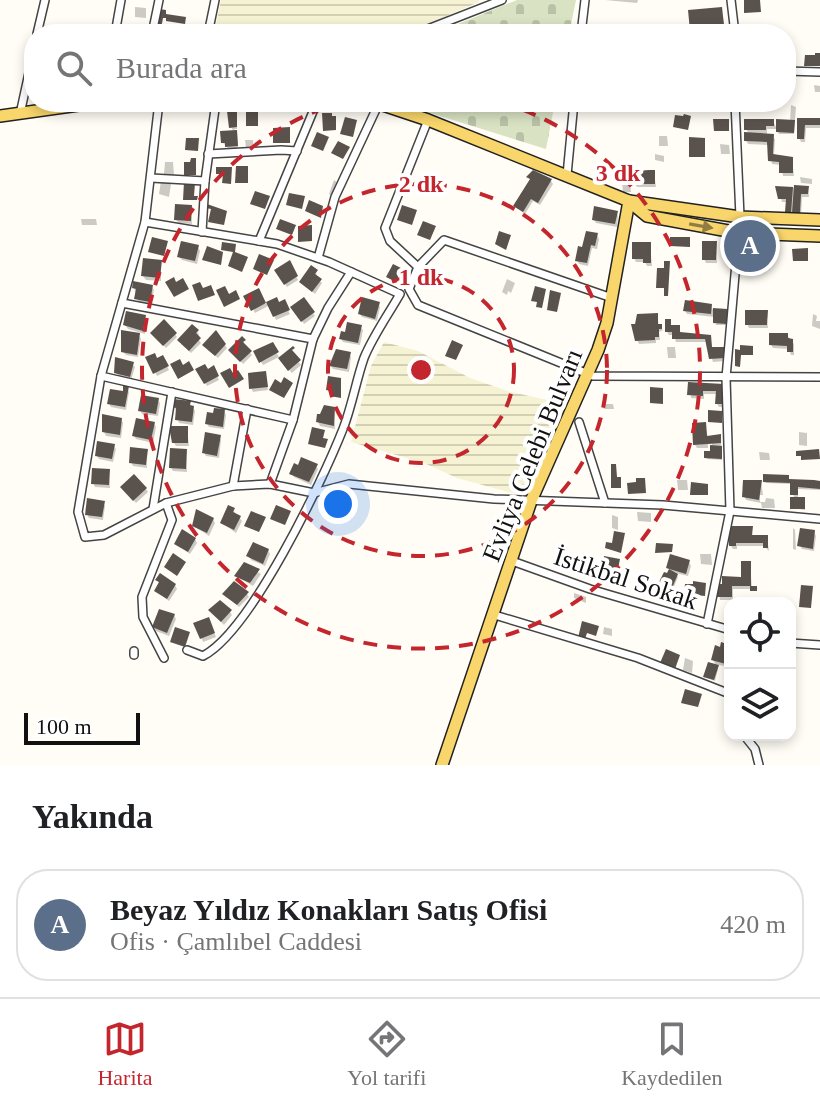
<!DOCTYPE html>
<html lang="tr">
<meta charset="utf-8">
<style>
:root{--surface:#fff;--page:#f2f2f2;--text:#202124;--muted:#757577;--line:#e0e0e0;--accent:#c4262e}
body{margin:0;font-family:Georgia,serif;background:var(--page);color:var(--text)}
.controls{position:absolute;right:24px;bottom:24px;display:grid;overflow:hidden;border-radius:16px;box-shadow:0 4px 12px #0003}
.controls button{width:72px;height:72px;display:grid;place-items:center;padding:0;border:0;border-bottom:2px solid var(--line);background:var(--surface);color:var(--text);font:40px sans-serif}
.scale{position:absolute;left:24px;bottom:20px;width:116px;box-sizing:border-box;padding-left:8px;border:4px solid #111;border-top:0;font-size:22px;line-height:28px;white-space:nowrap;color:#111;-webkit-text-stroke:6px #fff;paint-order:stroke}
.you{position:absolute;left:338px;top:504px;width:28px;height:28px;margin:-20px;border:6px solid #fff;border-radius:50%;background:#1a73e8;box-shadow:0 0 0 12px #1a73e833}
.badge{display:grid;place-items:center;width:52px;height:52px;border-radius:50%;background:var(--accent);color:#fff;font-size:26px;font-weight:700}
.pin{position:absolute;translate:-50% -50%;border:4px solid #fff;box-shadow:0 2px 8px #0006}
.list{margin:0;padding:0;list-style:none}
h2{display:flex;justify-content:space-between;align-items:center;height:104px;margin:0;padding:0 32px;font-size:34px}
h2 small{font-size:26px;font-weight:400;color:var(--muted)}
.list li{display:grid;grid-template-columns:52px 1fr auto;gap:24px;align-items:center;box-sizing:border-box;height:112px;margin:0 16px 16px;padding:0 16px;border:2px solid var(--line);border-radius:32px}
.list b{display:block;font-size:30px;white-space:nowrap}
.list p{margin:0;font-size:26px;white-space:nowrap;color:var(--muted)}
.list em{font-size:26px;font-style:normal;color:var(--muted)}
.icon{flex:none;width:44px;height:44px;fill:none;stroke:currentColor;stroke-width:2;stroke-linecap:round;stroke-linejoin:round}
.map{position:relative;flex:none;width:820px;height:765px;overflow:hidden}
.search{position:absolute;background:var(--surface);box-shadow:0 4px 12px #0003;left:24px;right:24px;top:24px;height:88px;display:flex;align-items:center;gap:20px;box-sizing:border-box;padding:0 28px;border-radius:32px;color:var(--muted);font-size:30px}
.sheet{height:232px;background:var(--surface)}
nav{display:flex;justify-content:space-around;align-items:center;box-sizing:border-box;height:112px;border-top:2px solid var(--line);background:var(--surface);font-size:22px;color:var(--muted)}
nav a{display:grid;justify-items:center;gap:4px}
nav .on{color:var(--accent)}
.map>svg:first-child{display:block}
</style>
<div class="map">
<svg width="820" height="765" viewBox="0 0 820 765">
<defs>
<pattern id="farmland-rules" width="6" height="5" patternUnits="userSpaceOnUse" patternTransform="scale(2)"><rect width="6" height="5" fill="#f6f3d4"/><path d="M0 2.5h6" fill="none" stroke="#d2cfb5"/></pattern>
<pattern id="cemetery-stones" width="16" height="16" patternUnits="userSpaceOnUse" patternTransform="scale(2)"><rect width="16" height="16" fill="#d9e3c4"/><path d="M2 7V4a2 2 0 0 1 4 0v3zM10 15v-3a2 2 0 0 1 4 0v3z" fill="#b9c2a7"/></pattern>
</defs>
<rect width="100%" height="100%" fill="#fffdf5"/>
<g fill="url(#farmland-rules)">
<polygon points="221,0 479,0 479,2 404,34 214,34"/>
<polygon points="384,342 418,351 470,378 511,392 566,404 560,429 527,497 457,478 424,463 351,442 371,366"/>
</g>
<g fill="url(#cemetery-stones)">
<polygon points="517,0 576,0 569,34 434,34"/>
<polygon points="395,102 555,102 546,149"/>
</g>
<g fill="#0003">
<polygon points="605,0 638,0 637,3"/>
<polygon points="135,7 146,8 146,18 135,17"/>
<polygon points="721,9 726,34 694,34 692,30"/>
<polygon points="190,26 199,27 200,34 189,34"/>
<polygon points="814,85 820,86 820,92 815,92"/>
<polygon points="791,105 796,107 794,134 779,134 778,132 790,122"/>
<polygon points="236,112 237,129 234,129 237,134 238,148 228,148 223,143 234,132 231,127"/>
<polygon points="799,120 820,122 820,128 806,128 805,142 801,142 799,138"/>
<polygon points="773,121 777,129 767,129 767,135 772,136 775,139 774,156 792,159 794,176 783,176 781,165 772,164 769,145 748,144 746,140 749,134 746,129"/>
<polygon points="659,136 667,136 668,146 659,146"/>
<polygon points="245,140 253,140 254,149 246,148"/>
<polygon points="720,144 729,145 730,154 721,154"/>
<polygon points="655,154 664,156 664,162 655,160"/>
<polygon points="165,162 173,162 174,175 164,174"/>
<polygon points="654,172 656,187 637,187 635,184"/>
<polygon points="529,177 551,181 553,184 540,205 533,201 525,214 515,206 531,181"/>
<polygon points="800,177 812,179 812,184 801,183"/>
<polygon points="334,180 338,183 333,197 329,194"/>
<polygon points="161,181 171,184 169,197 159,194"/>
<polygon points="622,182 630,182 631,192 623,192"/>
<polygon points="778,188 808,188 809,197 802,197 801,216 789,216 787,202 782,202"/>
<polygon points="191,207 192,224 179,223 176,220"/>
<polygon points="616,212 618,216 617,227 596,223 594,220"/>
<polygon points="81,219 96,219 97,225 82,225"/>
<polygon points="597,235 599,239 597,249 592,248 588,266 579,264 577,260"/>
<polygon points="716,243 717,263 706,263 704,259"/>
<polygon points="650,244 652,266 647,266 645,262 636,262 634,258"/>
<polygon points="764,245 773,246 774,252 764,251"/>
<polygon points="198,247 200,251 197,264 182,260 179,257"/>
<polygon points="161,262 161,281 146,280 143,276"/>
<polygon points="289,263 298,280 287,287 277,271"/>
<polygon points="316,271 317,278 322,283 315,294 302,283"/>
<polygon points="507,279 515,283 511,293 508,291 507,295 502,292"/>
<polygon points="152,287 154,290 151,304 138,302 134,288"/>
<polygon points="258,291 265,304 276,300 279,304 284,302 290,314 276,320 270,305 255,313 246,297"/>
<polygon points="304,300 315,316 304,324 293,308"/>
<polygon points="378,303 380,307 377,321 362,317 360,314"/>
<polygon points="711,306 713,310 726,311 727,325 716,325 715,317 687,314 685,311"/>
<polygon points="766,312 768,328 749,328 747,324"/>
<polygon points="813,314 817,316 816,321 820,321 820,329 812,326"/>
<polygon points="657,315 659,326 663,330 659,332 660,340 656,340 656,343 639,344 637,340"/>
<polygon points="145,317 147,321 145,334 128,329 125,325"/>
<polygon points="669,321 672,327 679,327 681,334 710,336 712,349 723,349 725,361 713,362 707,342 676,342 674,335 669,335 667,332"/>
<polygon points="360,327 363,330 360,345 343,342 341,339"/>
<polygon points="197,331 199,335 197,337 201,343 191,353 181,344"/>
<polygon points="175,334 177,337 166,348 154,336"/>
<polygon points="139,335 141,339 138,357 126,355 123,352"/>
<polygon points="787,335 794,344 794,355 791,355 789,349 773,348 771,345"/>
<polygon points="244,341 244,346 252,355 243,364 231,350"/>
<polygon points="225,345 227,348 218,358 207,349"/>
<polygon points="272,345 279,357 263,365 255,352"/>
<polygon points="667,347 675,347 676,358 668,358"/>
<polygon points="290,351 301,365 292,373 282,362"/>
<polygon points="349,354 351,357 349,372 333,369 331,366"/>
<polygon points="162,357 169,370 157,376 148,358 157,360"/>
<polygon points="132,364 135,367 131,380 119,376 116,373"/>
<polygon points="213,368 219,380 207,386 198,370 207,371"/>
<polygon points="265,373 268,390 253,392 251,388"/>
<polygon points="690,384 723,386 724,407 719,407 717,404 718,394 704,394 704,399 691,398"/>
<polygon points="127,388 129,392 126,410 111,407 109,404"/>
<polygon points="158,400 160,403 158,416 142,414 140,410"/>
<polygon points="189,403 195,411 193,425 179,423 175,407"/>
<polygon points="603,404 613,404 614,409 604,409"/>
<polygon points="334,409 335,429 320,426 318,422"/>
<polygon points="224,411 226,415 224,429 209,427 207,424"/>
<polygon points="121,419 123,423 121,438 106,436 104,432"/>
<polygon points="154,423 156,427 153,443 136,439 134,436"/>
<polygon points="705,424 708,438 721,438 722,460 707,459 706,457 712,453 712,444 708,444 708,448 697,448 695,445 694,425"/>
<polygon points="187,428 189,446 176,446 174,443"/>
<polygon points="799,432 807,433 807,446 799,445"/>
<polygon points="219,437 221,440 219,458 206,456 204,453"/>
<polygon points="114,446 116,449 113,462 99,459 97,456"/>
<polygon points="146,451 147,468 133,466 131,462"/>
<polygon points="186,451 187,472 173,471 171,468"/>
<polygon points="759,452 769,453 770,460 760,460"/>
<polygon points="316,466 318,469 311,485 294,477 292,473"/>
<polygon points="109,471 110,488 95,487 93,483"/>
<polygon points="788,477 789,481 820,483 820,490 798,489 798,499 805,501 805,510 792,508 794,499 792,484 766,483 765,481"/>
<polygon points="677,480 687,480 688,490 678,490"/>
<polygon points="761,482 763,495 760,495 760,502 765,502 766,498 774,499 775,508 762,508 761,503 746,500 744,496"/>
<polygon points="146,489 148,492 136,503 125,491"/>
<polygon points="103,503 105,506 103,520 89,518 87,514"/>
<polygon points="233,510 242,521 236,533 222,523"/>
<polygon points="637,512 651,513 651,522 638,521"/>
<polygon points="612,515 618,517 618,530 612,528"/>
<polygon points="213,519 215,523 209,536 194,526"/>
<polygon points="751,528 753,537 767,537 769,551 764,546 737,546 737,549 733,549 731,546"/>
<polygon points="793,528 795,530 796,550 793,549"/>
<polygon points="814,532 816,536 814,551 802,549 800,546"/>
<polygon points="195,539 197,543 190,554 176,544"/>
<polygon points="268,550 270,554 265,566 251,560 249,556"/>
<polygon points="700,554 711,554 712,565 701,564"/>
<polygon points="689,562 691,566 688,576 675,573 678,577 673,589 663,584 670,571 668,567"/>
<polygon points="750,563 752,589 733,589 733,600 720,600 718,586 743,579"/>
<polygon points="245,565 261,574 253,586 236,576"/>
<polygon points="158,580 175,585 177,589 169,601 156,591 160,584"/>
<polygon points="574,593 586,597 586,603 574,598"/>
<polygon points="225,594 247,594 249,597 239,607"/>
<polygon points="210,611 230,612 232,615 224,625"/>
<polygon points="174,615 176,619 169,636 156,631 154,627"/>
<polygon points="210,623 216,637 203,642 196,624"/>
<polygon points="604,627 612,629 612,636 603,634"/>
<polygon points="722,645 730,647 728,667 715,664 718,669 715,681 707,678 706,676 717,667 713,660"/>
<polygon points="685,658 693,661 692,673 683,670"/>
<polygon points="767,735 777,735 775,741 768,738"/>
</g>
<g fill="#5a524d">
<polygon points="744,0 760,0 761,12 744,13"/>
<polygon points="722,7 725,34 696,34 696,30 690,31 688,10"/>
<polygon points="159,9 166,10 166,14 186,17 185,24 166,21 166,18 163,18 160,34 154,33"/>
<polygon points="815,53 820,53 820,66 804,66 805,55 815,55"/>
<polygon points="237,110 237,127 229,128 227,111"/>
<rect x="246" y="110" width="12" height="16"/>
<polygon points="322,113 332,113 332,116 336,116 336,130 323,131"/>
<polygon points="684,114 691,116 688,130 673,127 675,115 683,116"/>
<polygon points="345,117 357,120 353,137 340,134"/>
<polygon points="797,118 820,118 820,125 805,125 804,139 797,139"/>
<polygon points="713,119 729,119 729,131 714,131"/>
<polygon points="744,119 774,119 774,126 766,126 766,130 744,130"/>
<polygon points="776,119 795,120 794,133 776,132"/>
<polygon points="290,127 290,143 273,143 273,128"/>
<polygon points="237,130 238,146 225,147 225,143 221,143 220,131"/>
<polygon points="317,132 329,137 323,151 311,146"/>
<polygon points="744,132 774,134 773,154 793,157 793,173 779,173 779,162 768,161 767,142 744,141"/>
<polygon points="689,137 705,138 705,157 689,157"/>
<polygon points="186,138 199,138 198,151 185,150"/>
<polygon points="338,141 350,147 343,159 331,153"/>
<polygon points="191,158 196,158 196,175 184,175 184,162 190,162"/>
<polygon points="236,166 248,166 248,183 235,183"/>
<polygon points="216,167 232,167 231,184 222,183 223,174 216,174"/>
<polygon points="533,170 552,179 538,203 531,199 523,212 513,206 530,179 526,177"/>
<polygon points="649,170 655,170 655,184 633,184 636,171"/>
<polygon points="184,182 195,183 194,196 198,196 197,200 183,200"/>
<polygon points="794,185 809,186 808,194 801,194 800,213 792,213"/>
<polygon points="775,186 793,187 791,213 785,212 786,199 778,199"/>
<polygon points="255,191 270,196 265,209 250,204"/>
<polygon points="289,193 305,196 302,209 286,205"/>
<polygon points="309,200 323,206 321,218 305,211"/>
<polygon points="175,204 192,205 191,221 174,220"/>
<polygon points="207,204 227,211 224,225 208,222 211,209 206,208"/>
<polygon points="402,205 417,210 412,225 397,220"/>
<polygon points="594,206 618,211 615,224 592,220"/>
<polygon points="280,219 296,225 292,235 276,229"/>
<polygon points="423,221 436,226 430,240 417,235"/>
<polygon points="312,225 312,241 298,242 298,226"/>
<polygon points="499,231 511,235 506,250 495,244"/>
<polygon points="586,231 598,233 595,246 591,245 587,263 575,261 578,246 582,247"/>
<polygon points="152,237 168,241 164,256 148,252"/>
<polygon points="670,237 690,237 690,247 670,246"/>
<polygon points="181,241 199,245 195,261 177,257"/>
<polygon points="702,241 717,241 716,260 702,260"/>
<polygon points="222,242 236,244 235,252 248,257 242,272 228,266 233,252 221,250"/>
<polygon points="632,242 651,242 651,263 643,263 643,259 632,259"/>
<polygon points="207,246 223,252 221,265 202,260"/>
<polygon points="808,248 808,261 793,261 792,249"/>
<polygon points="259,254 274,260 267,275 253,269"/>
<polygon points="143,258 162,260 160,278 141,276"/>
<polygon points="290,260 298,276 284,285 274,270"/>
<polygon points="664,261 670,261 668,296 664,296 664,288 656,288 657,268 664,268"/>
<polygon points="393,264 403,269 396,282 386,277"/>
<polygon points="311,265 318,270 315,274 322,279 312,292 299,282"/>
<polygon points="174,277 176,282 183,278 189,289 174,297 165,282"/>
<polygon points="133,281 153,285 150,302 134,299 136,289 132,288"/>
<polygon points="200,282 203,288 211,285 215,295 198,301 192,285"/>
<polygon points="225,286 229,294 236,290 240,299 224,307 216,290"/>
<polygon points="535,286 546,289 542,308 536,307 537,302 531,301"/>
<polygon points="259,288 266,303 251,311 243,296"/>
<polygon points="550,290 561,293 557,312 547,310"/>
<polygon points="277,297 279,302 285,299 290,310 273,317 266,302"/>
<polygon points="304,297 315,312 301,322 290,307"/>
<polygon points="362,297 380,302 375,319 358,314"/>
<polygon points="685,300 712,304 711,314 683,311"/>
<polygon points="713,308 727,309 727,324 713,323"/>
<polygon points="745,310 768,310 767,325 745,325"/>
<polygon points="126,311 146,315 143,331 123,325"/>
<polygon points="658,313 658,324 662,324 662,329 659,329 659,337 655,337 655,340 635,341 631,324 635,324 637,314"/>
<polygon points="164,319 177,333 163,346 150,333"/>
<polygon points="665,319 671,319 671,325 680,325 680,332 711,335 712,347 724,347 725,358 709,359 705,339 672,339 672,332 665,332"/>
<polygon points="347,322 362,325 358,343 339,339 341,331 345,332"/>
<polygon points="192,324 199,330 196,333 201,338 189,351 177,340"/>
<polygon points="121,330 140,333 137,355 121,352"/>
<polygon points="216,330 226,344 215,356 202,345"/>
<polygon points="769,333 788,333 788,338 793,339 793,352 787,352 787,346 769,345"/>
<polygon points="242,336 246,340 243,342 252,351 240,362 228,350"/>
<polygon points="452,340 463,345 456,360 445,356"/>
<polygon points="273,342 279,352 259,363 253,351"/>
<polygon points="740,345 753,346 753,355 741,355 740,367 735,366 735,349 740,350"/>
<polygon points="293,346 295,348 292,350 301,360 288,371 278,358"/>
<polygon points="336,349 351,352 347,369 329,366"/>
<polygon points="155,353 157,358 163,355 169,366 153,374 145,357"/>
<polygon points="115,357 134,362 130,377 114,373"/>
<polygon points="180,359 183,365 189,361 194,370 178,379 170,364"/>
<polygon points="205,364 208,369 214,365 219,376 204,384 195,369"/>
<polygon points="230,368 233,373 238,370 244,379 229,388 220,373"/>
<polygon points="266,371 268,387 249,389 248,373"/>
<polygon points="328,376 341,378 341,398 330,396 331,391 326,390"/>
<polygon points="284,377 293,383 284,398 269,390 275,379 281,383"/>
<polygon points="688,382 724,384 723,404 715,404 716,391 703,391 703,396 687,395"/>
<polygon points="123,386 129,386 125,407 107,404 110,389 123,391"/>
<polygon points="650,387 663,388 663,404 650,403"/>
<polygon points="141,395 159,398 156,414 138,411"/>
<polygon points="174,399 191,401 190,405 194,406 192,422 175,420 176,408 172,407"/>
<polygon points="324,405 335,407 334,426 316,422 317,414 320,414"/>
<polygon points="214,408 225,409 223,427 205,424 207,412 213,413"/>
<polygon points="708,410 722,411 722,423 708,422"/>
<polygon points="102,414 122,418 120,435 102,432"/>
<polygon points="136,418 155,422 151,440 132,436"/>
<polygon points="706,422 707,436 721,434 721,443 693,445 692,423"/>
<polygon points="169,426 188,426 188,443 172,443"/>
<polygon points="312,427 325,430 323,438 328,439 325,448 308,444"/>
<polygon points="205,432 221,435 217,456 202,453"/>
<polygon points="97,441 115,444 112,459 95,456"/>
<polygon points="710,445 722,446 722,459 704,458 704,451 710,451"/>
<polygon points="130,447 148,449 146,465 129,463"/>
<polygon points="170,448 187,449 186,469 169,468"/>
<polygon points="819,449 820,459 801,460 801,456 796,456 796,451"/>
<polygon points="301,457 318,464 309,482 289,474 294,463 298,465"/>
<polygon points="611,464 616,464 617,477 621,477 621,488 611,488"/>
<polygon points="92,468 110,469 109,485 91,484"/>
<polygon points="134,474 147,488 133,501 120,487"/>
<polygon points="763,474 789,475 789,479 814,480 820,481 820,489 798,487 798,495 790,495 790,483 763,482"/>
<polygon points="636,478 645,478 646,493 628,494 627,483 636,482"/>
<polygon points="743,480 762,480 759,500 742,497"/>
<polygon points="691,482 708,484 708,495 690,495"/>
<rect x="790" y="497" width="15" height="12"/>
<polygon points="87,498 105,501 102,517 85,515"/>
<polygon points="228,505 235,508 233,512 241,516 234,530 220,523"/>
<polygon points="276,505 291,511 285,525 270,519"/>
<polygon points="196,509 214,518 207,533 192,526"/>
<polygon points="251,511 266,517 259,532 244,526"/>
<polygon points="729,526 753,526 752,535 768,535 768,548 763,548 763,543 736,543 736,546 729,546"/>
<polygon points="800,528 815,530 813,549 797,546"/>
<polygon points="182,529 196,538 188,552 174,544"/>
<polygon points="614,531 625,533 621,553 605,548 606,542 612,543"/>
<polygon points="253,542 269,549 263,564 246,556"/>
<polygon points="656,543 673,544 672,552 655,553"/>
<polygon points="173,553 186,562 177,576 164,567"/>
<polygon points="670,554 690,560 686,574 666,568"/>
<polygon points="604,556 620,559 618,569 606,567 606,579 598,578 598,566 602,566"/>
<polygon points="741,561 751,561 751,586 757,586 757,591 750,591 750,586 732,586 732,597 716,597 716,584 722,584 722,576 741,577"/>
<polygon points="244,562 260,569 250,583 234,576"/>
<polygon points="669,569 678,574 672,588 659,582 664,572 667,573"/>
<polygon points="160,573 176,584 167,599 154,591 159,582 155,580"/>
<polygon points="234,581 249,592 237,605 222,594"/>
<polygon points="693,581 706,583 705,596 684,594 685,584 693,584"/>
<polygon points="801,585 813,586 811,608 799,607"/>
<polygon points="220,600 232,610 221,622 208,610"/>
<polygon points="159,609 175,614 167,633 152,627"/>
<polygon points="209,617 215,633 200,639 193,623"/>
<polygon points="582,621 599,626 596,636 587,633 585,639 578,638"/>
<polygon points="175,627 190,632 185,647 170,642"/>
<polygon points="721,642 730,645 726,664 711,660 715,645 720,647"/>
<polygon points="666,649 680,655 675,669 660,663"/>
<polygon points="708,662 719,665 714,680 703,677"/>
<polygon points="685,689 702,694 698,707 681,703"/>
</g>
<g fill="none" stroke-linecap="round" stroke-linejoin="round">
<defs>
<g id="street">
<polyline points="731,0 735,34"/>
<polyline points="37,34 45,0"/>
<polyline points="115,34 121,0"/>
<polyline points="152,34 159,0"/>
<polyline points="208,34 215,0"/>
<polyline points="415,34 502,0"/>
<polyline points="581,34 585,0"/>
<polyline points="786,71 820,72"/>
<polyline points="159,102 145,222 101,376 78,512 85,537 104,535 166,503 233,486 270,484 314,493 349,484 494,499 663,505 820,519"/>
<polyline points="20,114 34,50"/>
<polyline points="208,154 281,150 297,151"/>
<polyline points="567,175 574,102"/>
<polyline points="151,178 205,181 216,102"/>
<path d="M145,222l132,22 52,18 71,32c-12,21 -27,42 -36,64 -8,23 -12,48 -21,71 -21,53 -92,202 -140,227l-16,-6"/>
<polyline points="202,232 205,181"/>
<polyline points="259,241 317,102"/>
<polyline points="318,258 335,197 379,103"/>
<polyline points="418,267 390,241 385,228 428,120"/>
<polyline points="612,298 444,240 418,267 409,289 418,305 593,376 820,377"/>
<polyline points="122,303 313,339"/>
<polyline points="101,376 293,420"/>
<polyline points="579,422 605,503"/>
<polyline points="270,484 293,420 313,339 328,308 351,272"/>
<polyline points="233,486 247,409"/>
<polyline points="153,509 172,392"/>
<polyline points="512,561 590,589 730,630"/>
<polyline points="498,616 638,658 730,694"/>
<polyline points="707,624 730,511 726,378 740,217 735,102"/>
<polyline points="790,643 820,645"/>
<polyline points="134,655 134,651"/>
<polyline points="164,658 143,617 142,597 172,520 166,503"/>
<polyline points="749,735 747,739 755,749 759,765"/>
</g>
<g id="primary">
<polyline points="374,102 428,120 629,201 740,217 820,220"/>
<polyline points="0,116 100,102"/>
<polyline points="630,202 647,216 739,233 820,236"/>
<polyline points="442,765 531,501 598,350 607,323 629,201"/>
</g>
</defs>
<use href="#street" stroke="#444" stroke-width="10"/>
<use href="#primary" stroke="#222" stroke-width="14"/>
<use href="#street" stroke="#fff" stroke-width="7"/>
<use href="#primary" stroke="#f9d66b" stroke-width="11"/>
</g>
<defs><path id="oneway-solid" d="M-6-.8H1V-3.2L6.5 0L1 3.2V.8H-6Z" transform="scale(2)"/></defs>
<use fill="#917d42" href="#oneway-solid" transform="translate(701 226) rotate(10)"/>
<g fill="none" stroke="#c4262e" stroke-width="4" stroke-dasharray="14 10">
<circle cx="421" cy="370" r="93"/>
<circle cx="421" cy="370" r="186"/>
<path d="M500 102A279 279 0 1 1 342 102"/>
</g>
<g text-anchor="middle" stroke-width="8" stroke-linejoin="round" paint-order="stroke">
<g font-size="26" fill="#111" stroke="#fff">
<text transform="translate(532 455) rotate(-68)" y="9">Evliya Celebi Bulvarı</text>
<text transform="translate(626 578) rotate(18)" y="9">İstikbal Sokak</text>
</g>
</g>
<circle cx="421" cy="370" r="12" fill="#c4262e" stroke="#fff" stroke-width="4"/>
<g font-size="24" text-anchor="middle" font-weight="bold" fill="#c4262e" stroke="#fff" stroke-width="8" stroke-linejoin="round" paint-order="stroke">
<text x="618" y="181">3 dk</text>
<text x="421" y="192">2 dk</text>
<text x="421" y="285">1 dk</text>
</g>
</svg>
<div class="controls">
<button><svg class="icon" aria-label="locate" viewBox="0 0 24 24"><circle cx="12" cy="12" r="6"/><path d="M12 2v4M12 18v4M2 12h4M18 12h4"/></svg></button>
<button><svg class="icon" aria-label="layers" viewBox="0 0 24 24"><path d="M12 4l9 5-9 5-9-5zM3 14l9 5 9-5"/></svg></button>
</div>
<div class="scale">100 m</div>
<div class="you"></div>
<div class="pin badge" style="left:750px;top:246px;background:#5c6f8a">A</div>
<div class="search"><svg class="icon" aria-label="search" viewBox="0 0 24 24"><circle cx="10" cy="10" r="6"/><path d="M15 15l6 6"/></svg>Burada ara</div>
</div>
<section class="sheet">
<h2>Yakında<small></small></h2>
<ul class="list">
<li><span class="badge" style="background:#5c6f8a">A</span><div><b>Beyaz Yıldız Konakları Satış Ofisi</b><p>Ofis · Çamlıbel Caddesi</p></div><em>420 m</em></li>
</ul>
</section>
<nav>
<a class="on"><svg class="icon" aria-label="map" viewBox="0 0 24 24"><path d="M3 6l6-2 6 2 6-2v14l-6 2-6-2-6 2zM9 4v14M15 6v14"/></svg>Harita</a>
<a><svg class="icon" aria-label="directions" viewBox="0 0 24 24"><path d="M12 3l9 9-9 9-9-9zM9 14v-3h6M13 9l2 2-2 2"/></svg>Yol tarifi</a>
<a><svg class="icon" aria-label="saved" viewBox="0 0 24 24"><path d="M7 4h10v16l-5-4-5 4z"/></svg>Kaydedilen</a>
</nav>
